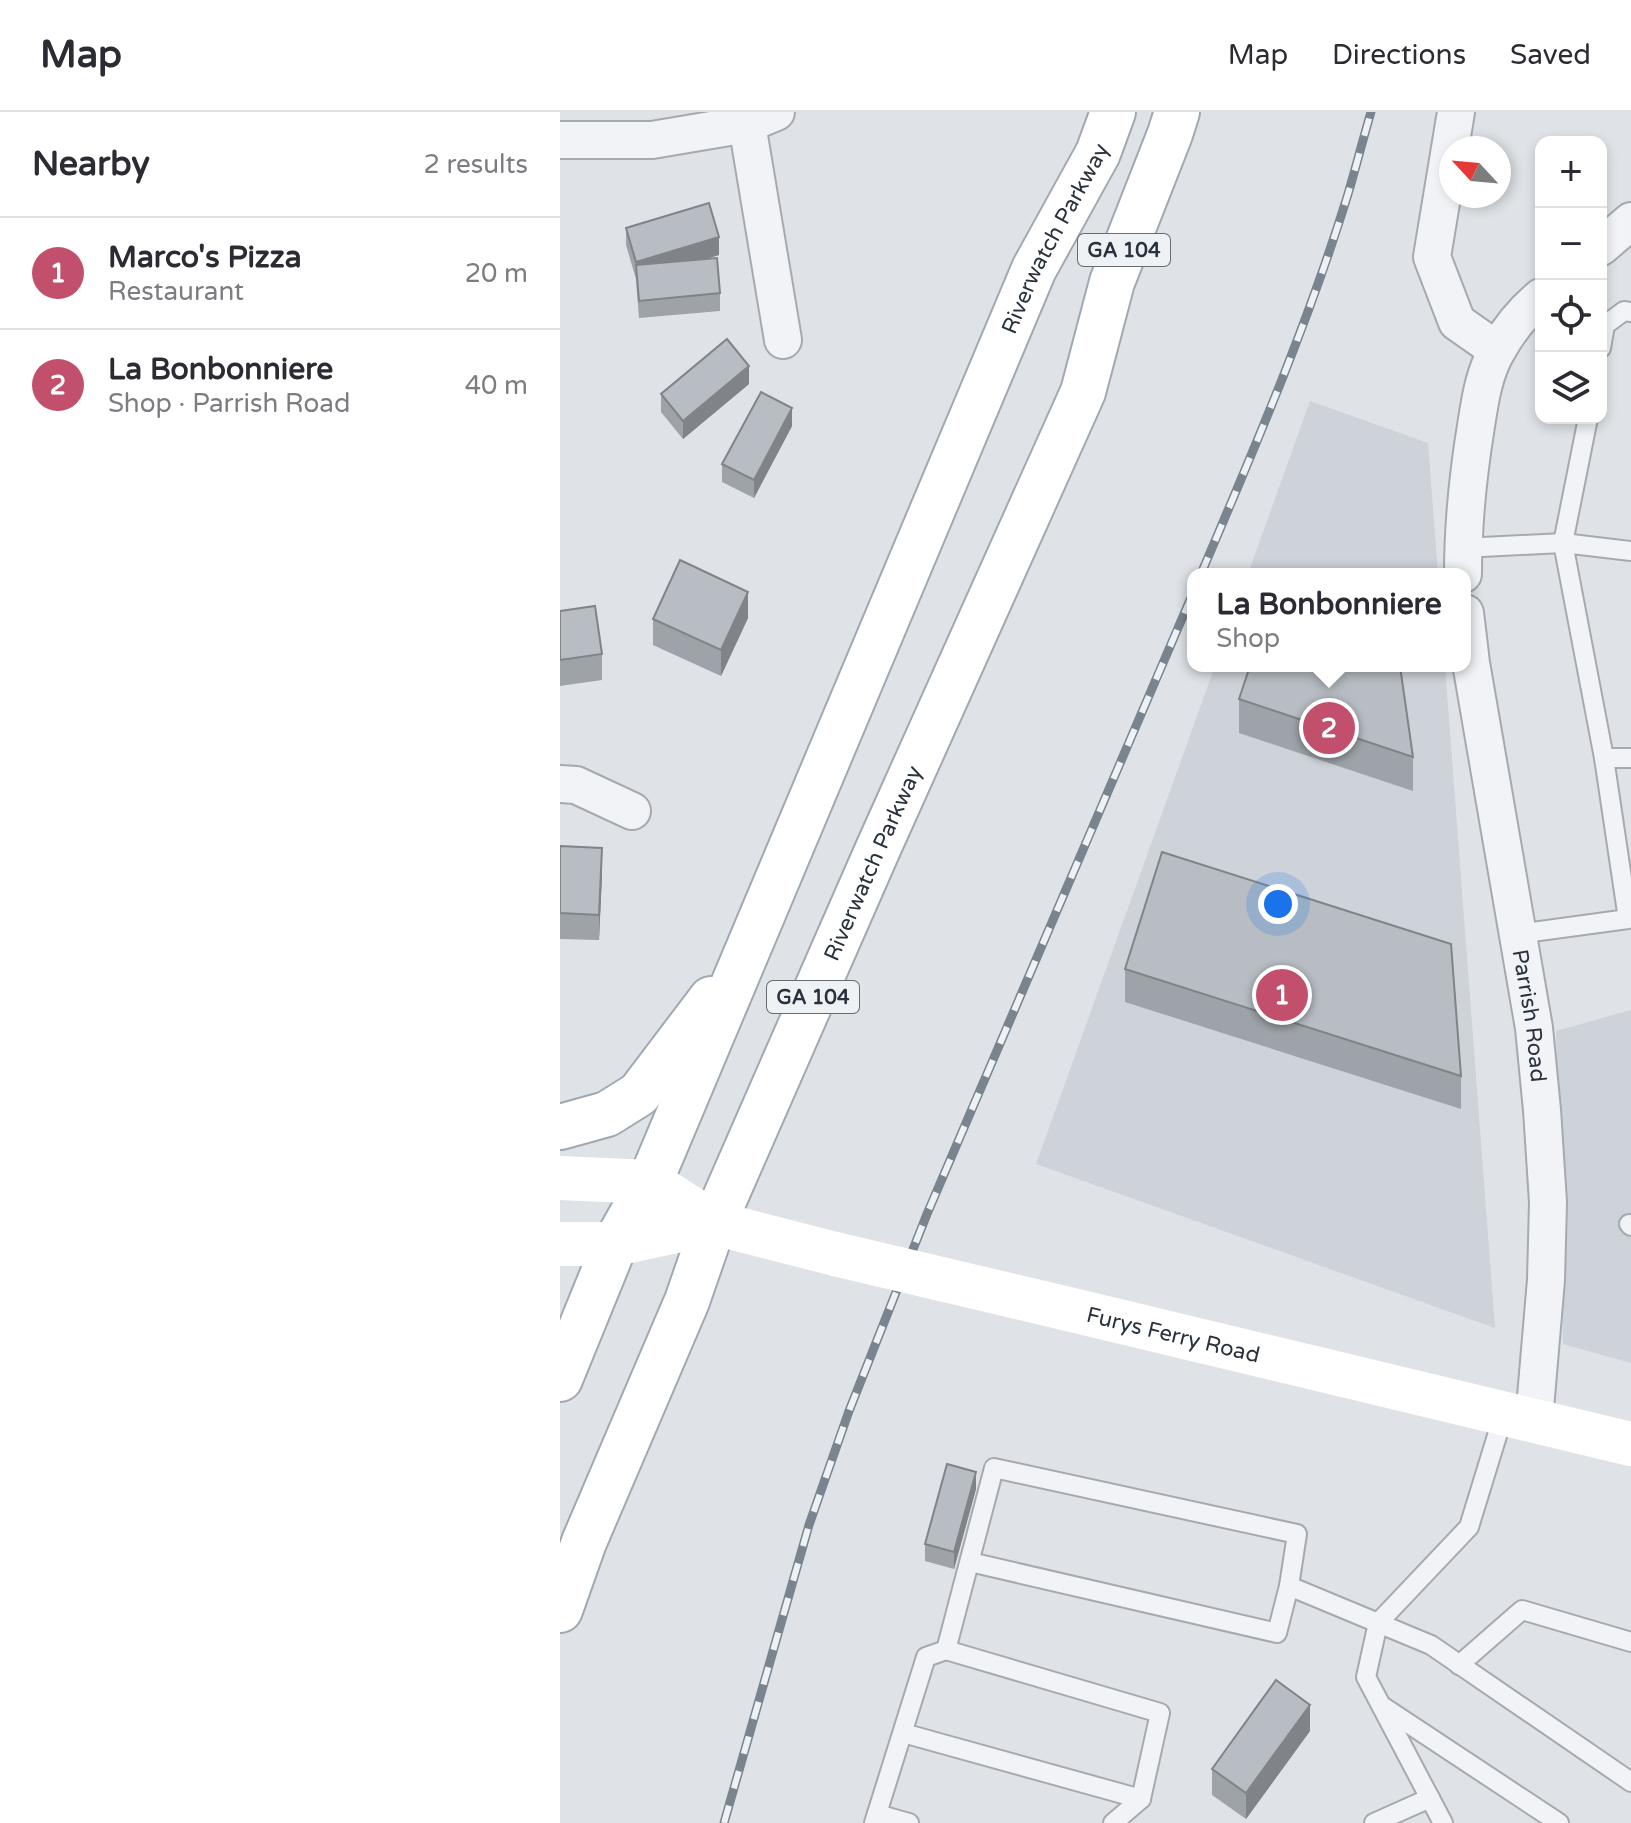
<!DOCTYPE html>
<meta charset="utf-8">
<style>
:root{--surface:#fff;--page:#f7f7f7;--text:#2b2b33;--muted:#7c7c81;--line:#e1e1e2;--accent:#c24f6b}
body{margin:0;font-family:"Varela Round",sans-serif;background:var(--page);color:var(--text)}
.controls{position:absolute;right:24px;top:24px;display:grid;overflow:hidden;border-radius:16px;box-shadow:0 4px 12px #0003}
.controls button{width:72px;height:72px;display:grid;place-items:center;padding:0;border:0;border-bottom:2px solid var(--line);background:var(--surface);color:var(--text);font:40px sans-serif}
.compass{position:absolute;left:879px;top:24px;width:72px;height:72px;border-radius:50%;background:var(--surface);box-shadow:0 4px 12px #0003;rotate:296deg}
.you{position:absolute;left:718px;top:792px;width:28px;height:28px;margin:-20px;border:6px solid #fff;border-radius:50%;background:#1a73e8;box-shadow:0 0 0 12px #1a73e833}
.badge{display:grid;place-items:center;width:52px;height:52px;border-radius:50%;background:var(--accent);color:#fff;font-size:26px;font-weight:700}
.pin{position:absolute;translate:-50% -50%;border:4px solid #fff;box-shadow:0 2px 8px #0006}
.popup{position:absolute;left:627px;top:456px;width:284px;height:104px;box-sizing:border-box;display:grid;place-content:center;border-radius:16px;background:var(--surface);filter:drop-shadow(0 2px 6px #0005);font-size:26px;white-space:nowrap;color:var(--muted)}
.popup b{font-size:30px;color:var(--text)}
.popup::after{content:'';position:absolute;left:50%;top:100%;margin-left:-16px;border:16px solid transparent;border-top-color:var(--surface)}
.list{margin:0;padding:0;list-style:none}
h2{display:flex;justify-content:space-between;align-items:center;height:104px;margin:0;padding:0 32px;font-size:34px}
h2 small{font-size:26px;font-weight:400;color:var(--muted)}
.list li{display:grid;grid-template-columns:52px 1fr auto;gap:24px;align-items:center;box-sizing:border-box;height:112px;padding:0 32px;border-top:2px solid var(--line)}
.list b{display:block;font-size:30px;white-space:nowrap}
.list p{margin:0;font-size:26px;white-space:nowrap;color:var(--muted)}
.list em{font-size:26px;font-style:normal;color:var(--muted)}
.icon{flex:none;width:44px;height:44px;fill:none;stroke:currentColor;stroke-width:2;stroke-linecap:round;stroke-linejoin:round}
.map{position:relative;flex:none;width:1071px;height:1711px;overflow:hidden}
header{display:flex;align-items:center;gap:48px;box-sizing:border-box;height:112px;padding:0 40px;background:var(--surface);border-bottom:2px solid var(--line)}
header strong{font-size:38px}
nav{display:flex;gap:44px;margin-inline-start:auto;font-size:28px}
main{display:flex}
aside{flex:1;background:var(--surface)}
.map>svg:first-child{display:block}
</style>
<header>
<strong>Map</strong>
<nav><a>Map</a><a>Directions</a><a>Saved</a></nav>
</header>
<main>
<aside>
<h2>Nearby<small>2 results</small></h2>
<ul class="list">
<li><span class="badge">1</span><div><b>Marco's Pizza</b><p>Restaurant</p></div><em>20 m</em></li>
<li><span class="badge">2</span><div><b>La Bonbonniere</b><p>Shop · Parrish Road</p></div><em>40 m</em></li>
</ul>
</aside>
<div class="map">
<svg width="1071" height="1711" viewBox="0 0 1071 1711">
<rect width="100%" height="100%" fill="#dfe3e7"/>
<g fill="#ced2d9">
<polygon points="750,289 868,331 878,462 688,462"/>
<polygon points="655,554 885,554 935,1216 476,1052"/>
<polygon points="1071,898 1071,1251 1003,1232 996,919"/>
</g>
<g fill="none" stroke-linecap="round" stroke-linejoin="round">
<defs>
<g id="service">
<polyline points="1041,236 1045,213 1064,199 1071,200"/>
<polyline points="903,436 1003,431 1028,306"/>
<polyline points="1044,646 1071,646"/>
<polyline points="958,822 1068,807 1044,646 1003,431 1071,439"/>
<polyline points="1069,1112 1071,1114"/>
<polyline points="410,1450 717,1521 729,1474"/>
<polyline points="386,1538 600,1601 581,1687 553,1711"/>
<polyline points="899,1553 962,1498 1071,1530"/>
<polyline points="822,1594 999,1711"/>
<polyline points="343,1621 581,1687"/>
<polyline points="317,1702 349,1711"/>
<polyline points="314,1711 366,1545 386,1538 434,1356 737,1422 729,1474 871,1533 1071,1670"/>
<polyline points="814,1711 870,1686"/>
<polyline points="883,1711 806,1565 818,1511 909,1415 944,1301"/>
</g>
<g id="minor">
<polyline points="896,0 872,145 897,210 937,238"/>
<polyline points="187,12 223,228"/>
<polyline points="0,28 92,28 187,12 216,0"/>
<polyline points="1041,135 1071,109"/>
<path d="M903,462c0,-50 5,-99 13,-148 4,-26 8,-54 22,-77 11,-20 25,-37 43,-52"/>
<path id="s1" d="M905,501l6,50 63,365 8,82 6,92 -2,78 -12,140"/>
<polyline points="0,672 16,673 72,699"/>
</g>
<g id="primary">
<polyline points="0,1015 47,1002 79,982 151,887"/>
<path id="s3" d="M0,1267l55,-135 35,-62 14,-33 370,-880 64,-116 15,-41"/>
<path id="s4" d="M0,1498l24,-68 103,-241 27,-78 28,-64 135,-308 206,-459 29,-110 58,-148 7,-22"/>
</g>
</defs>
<use href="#service" stroke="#a5aab1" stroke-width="22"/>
<use href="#minor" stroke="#a5aab1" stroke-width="40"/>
<use href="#primary" stroke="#a0a9b2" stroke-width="48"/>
<use href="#service" stroke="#f2f3f6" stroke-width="18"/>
<use href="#minor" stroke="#f2f3f6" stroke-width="36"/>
<g stroke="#fff" stroke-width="44">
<polyline points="0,1066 90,1070 154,1111 275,1142"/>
<polyline points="0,1132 55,1132 154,1111"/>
<path id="s2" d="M483,1191l588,141"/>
</g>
<use href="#primary" stroke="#fff" stroke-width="44"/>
<defs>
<g id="rail">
<path d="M641,462c53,-125 107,-250 147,-380 8,-27 15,-55 23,-82"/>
<polyline points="164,1711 249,1413 289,1299 367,1102 633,481"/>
</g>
</defs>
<use href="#rail" stroke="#7a848f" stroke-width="9"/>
<use href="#rail" stroke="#eff2f5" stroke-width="6" stroke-dasharray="18" stroke-linecap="butt"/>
<polyline stroke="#fff" stroke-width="44" points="275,1142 483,1191"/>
</g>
<g fill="#9da3a8">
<polygon points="66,116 159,143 147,147 160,181 160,199 79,206 76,167 66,133"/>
<polygon points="189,272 123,327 101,300 101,282"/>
<polygon points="232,314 194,386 162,370 162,352"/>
<polygon points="0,499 42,542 42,568 0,574"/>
<polygon points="188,506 161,564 93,533 93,507"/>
<polygon points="679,587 853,645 853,679 679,621"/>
<polygon points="0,734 42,762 39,828 0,827"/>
<polygon points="565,857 901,964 901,997 565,890"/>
<polygon points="416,1377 394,1457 365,1449 365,1432"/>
<polygon points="750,1619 686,1707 652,1683 652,1657"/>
</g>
<g fill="#808488">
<polygon points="159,125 159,143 77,167 76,150"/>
<polygon points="189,254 189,272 123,327 123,309"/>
<polygon points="232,296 232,314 194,386 194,368"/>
<polygon points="188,480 188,506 161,564 161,538"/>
<polygon points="42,736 42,762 39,828 39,803"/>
<polygon points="416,1360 416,1377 394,1457 394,1440"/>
<polygon points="750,1593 750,1619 686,1707 686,1681"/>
</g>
<g fill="#b7bdc3" stroke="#808488" stroke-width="2">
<polygon points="149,91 159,125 76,150 66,116"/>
<polygon points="157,146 160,181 79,189 76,153"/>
<polygon points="167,227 189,254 123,309 101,282"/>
<polygon points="201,280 232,296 194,368 162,352"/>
<polygon points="120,448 188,480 161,538 93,507"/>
<polygon points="35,494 42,542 0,548 0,499"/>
<polygon points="690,554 840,554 853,645 679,587"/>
<polygon points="0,734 42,736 39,803 0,801"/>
<polygon points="602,740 891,832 901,964 565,857"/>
<polygon points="387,1352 416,1360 394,1440 365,1432"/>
<polygon points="716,1568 750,1593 686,1681 652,1657"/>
</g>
<g text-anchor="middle" stroke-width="6" stroke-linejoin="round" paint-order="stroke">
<g fill="#eff2f5" stroke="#656c74" stroke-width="2">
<rect x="518" y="122" width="92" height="32" rx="6"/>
<rect x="207" y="869" width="92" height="32" rx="6"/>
</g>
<g font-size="20" font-weight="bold" fill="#2a323d">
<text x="564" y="145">GA 104</text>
<text x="253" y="892">GA 104</text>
</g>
<g font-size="22" fill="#2a323d" stroke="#eff2f5">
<text dy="8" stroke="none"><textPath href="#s3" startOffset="1244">Riverwatch Parkway</textPath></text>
<text dy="8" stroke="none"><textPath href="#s4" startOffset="810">Riverwatch Parkway</textPath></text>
<text dy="8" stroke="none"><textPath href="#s1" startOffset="408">Parrish Road</textPath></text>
<text dy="8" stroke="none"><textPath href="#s2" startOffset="134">Furys Ferry Road</textPath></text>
</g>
</g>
</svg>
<div class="controls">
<button>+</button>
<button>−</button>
<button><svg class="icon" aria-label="locate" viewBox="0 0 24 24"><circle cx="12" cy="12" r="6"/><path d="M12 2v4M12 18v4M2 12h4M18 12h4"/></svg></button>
<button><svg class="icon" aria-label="layers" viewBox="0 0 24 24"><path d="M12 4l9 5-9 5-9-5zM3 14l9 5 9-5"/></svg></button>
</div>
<svg class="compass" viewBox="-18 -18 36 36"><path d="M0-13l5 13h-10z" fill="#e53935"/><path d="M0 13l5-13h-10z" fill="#7c7c81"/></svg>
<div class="you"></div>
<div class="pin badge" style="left:722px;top:883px">1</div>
<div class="pin badge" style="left:769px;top:616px">2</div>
<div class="popup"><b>La Bonbonniere</b>Shop</div>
</div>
</main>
